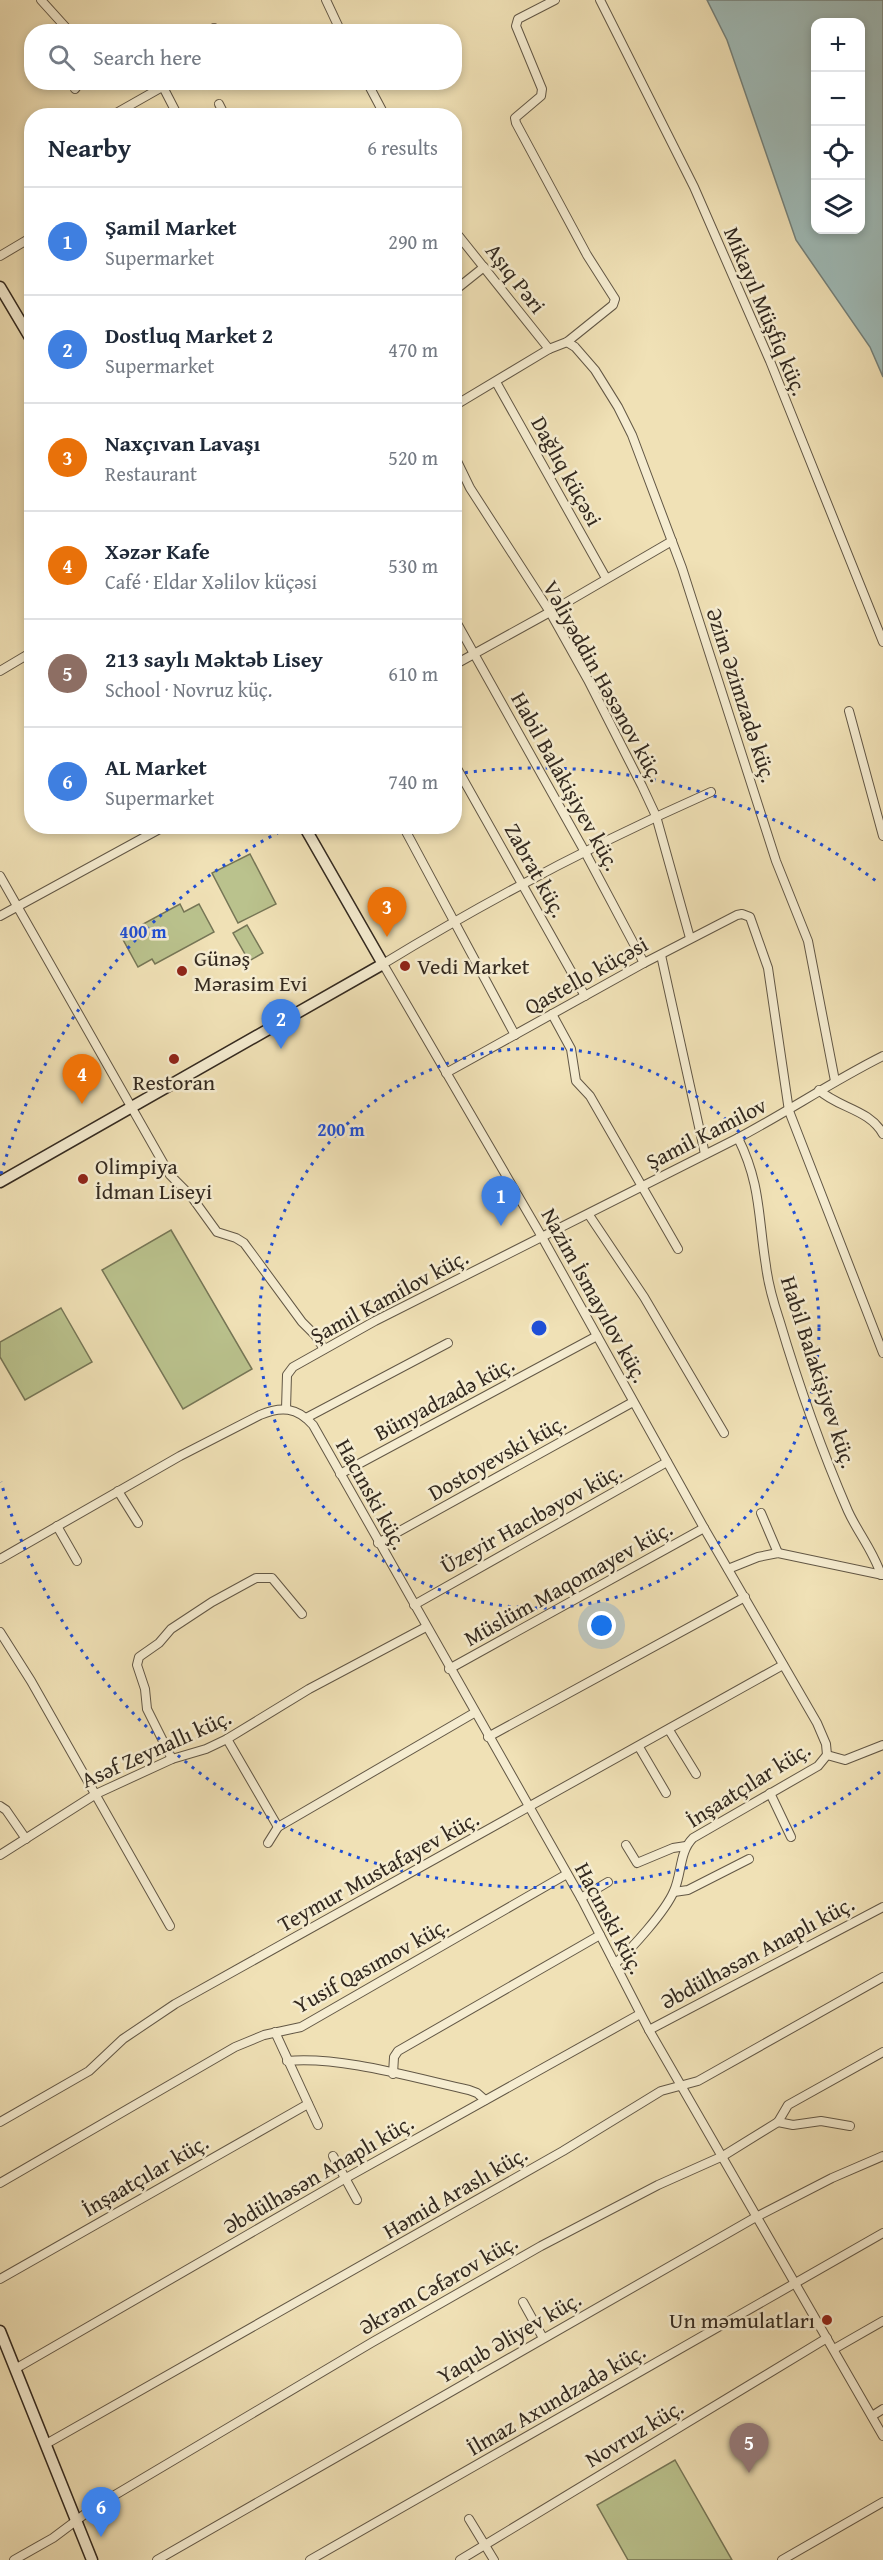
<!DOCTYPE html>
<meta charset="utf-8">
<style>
:root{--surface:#fff;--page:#f6f6f7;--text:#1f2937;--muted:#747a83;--line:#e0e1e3;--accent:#7c3aed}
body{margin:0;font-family:"Gentium Book Plus",serif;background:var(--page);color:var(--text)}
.controls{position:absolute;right:18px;top:18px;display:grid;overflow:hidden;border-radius:12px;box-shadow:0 3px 9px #0003}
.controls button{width:54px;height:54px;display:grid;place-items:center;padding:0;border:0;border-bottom:2px solid var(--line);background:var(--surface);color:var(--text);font:30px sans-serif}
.you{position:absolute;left:602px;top:1626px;width:21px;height:21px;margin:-15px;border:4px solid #fff;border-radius:50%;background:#1a73e8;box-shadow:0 0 0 9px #1a73e833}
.badge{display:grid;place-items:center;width:39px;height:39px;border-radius:50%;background:var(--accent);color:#fff;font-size:20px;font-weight:700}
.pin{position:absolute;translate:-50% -50px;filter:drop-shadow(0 2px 3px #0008)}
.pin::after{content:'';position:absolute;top:32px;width:21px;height:18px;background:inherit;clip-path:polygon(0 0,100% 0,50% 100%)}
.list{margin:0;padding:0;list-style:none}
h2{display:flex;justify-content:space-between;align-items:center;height:78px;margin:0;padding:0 24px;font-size:26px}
h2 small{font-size:20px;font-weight:400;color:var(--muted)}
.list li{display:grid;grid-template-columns:39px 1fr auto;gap:18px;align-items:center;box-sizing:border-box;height:108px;padding:0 24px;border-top:2px solid var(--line)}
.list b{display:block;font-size:22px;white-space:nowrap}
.list p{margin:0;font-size:20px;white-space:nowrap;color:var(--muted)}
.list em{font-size:20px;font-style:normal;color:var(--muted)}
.icon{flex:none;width:33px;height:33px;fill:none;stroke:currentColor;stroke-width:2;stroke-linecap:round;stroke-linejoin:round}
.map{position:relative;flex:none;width:883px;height:2560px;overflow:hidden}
.search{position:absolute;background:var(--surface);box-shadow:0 3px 9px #0003;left:24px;top:24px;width:438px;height:66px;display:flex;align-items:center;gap:15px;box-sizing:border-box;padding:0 21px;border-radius:24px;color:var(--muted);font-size:22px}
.panel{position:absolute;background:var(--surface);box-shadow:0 3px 9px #0003;left:24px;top:108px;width:438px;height:726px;border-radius:24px}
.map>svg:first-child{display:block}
</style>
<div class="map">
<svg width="883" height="2560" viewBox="0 0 883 2560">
<rect width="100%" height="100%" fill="#f0e1b6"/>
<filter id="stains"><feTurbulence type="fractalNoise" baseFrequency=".00333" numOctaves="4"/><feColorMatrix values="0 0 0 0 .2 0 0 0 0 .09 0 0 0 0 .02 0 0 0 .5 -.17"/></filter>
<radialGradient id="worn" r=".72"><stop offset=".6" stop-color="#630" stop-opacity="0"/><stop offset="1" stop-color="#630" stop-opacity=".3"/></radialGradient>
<g fill="#bac28d" stroke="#767656" stroke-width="1.5">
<polygon points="250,854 276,904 238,923 212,873"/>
<polygon points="180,904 184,912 199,904 214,932 155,964 152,959 138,967 121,936"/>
<polygon points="247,925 263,953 249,961 233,933"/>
<polygon points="171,1230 252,1369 183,1409 102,1270"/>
<polygon points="61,1308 92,1362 25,1400 0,1357 0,1342"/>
<polygon points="675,2460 732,2560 628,2560 597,2505"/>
</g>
<path fill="#9fbbb8" stroke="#74817b" stroke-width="1.5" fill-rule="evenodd" d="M707,0h176v377l-13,-30 -74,-107 -69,-200zM816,22h44v208h-44z"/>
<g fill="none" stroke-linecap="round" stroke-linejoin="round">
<defs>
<g id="street">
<polyline points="41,0 70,32"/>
<polyline points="326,0 341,32"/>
<polyline points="600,0 694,187 770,361 883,642"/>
<polyline points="209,32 214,28"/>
<polyline points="367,82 385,116"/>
<polyline points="163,87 178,116"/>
<polyline points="75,89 80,82"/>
<polyline points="219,104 225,116"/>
<polyline points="111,116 171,82"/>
<polyline points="454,230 549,349"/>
<polyline points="0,256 32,237"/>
<polyline points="454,291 484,267"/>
<polyline points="567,342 575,347 595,370 618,407 632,435 682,568 776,861 808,941 835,1081"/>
<polyline points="496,382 606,578"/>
<polyline points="454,406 549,349 567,342 613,305 615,299 587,255 516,123 515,118 541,96 542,89 516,26 518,19 555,0"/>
<polyline points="454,455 470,488 550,612 588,680 642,786 656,816 690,938"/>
<polyline points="454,618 585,852 644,963"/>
<polyline points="454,665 550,612 672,541"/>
<polyline points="0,671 32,652"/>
<polyline points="849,711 883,836"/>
<polyline points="454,763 585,996"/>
<path d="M711,792c-113,50 -223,108 -328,172l159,273 162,291 113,195 9,21 1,11"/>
<polyline points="403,826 515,1035"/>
<polyline points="0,876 170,1175 191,1196 217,1232 236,1238 244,1243 302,1322 315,1335 324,1349"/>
<polyline points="0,916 165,826"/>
<polyline points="661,955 705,1154"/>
<polyline points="552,1014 571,1049 576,1081 590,1096 678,1249"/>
<polyline points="446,1073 644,963 737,915 742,914 750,917 768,968 789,1111 883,1353"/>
<path d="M819,1090c19,18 50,19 64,44"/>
<path d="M738,1138c23,46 20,79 28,128 2,17 7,35 13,53 19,64 42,130 69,192 10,22 26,41 33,64"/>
<polyline points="589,1215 644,1297 724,1433"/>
<path d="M286,1409l1,-34 6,-8 82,-46 363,-183c49,-26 95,-57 145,-82"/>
<polyline points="306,1418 448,1343"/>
<polyline points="340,1474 597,1336"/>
<polyline points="118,1491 138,1523"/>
<polyline points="761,1513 778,1553"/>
<polyline points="57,1526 77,1561"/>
<polyline points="378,1543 633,1402"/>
<path d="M0,1559l180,-103 80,-41c21,-9 37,-8 53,10l268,473 68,132 234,406"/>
<polyline points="728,1569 758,1557 778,1553 883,1575"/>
<polyline points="414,1605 667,1462"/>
<polyline points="0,1632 31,1681 170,1926"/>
<polyline points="449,1669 704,1528"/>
<polyline points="669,1730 696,1774"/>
<polyline points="488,1737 745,1597"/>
<polyline points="227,1739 278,1827 474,1713"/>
<polyline points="639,1747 666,1793"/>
<polyline points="827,1755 845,1760 883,1745"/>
<polyline points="172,1759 147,1709 145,1689 137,1665 139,1657 159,1643 171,1629 212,1602 256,1578 272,1578 302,1614"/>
<polyline points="770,1793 791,1837"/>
<polyline points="0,1806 6,1810 26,1839"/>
<polyline points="268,1843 278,1827"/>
<polyline points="626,1845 637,1863 673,1848 686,1846"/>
<polyline points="0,1855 96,1794 172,1759 206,1749 227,1739 309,1689 426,1627"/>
<polyline points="674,1892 688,1890 749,1859"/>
<polyline points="581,1898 608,1882"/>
<path d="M615,1964c17,-16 50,-52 59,-73 8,-18 5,-39 19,-53l125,-72 9,-11"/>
<polyline points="649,2030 883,1907"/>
<polyline points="275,2032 318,2125"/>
<path d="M287,2061c55,-5 127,17 182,29l8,3 8,7"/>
<polyline points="393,2074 394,2057 398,2051 600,1935"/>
<polyline points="0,2122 89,2071 123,2039 175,2004 783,1665"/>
<polyline points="778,2122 793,2125 821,2121 850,2126"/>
<polyline points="333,2156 357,2200"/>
<polyline points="0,2183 235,2047 264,2035 301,2027 567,1874"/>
<polyline points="0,2279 308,2104"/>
<polyline points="523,2302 543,2338"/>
<polyline points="834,2349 883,2321"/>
<polyline points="15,2369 346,2178 640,2014"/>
<polyline points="872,2416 883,2409"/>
<polyline points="46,2444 563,2151 661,2091 698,2081 883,1977"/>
<polyline points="469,2519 494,2560"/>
<polyline points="14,2560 53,2538 93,2508 371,2343 541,2246 658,2185 723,2156 778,2122 788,2105 883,2052"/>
<polyline points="157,2560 756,2217 832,2178 883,2156"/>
<polyline points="310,2560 883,2233"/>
<polyline points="460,2560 827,2338"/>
<polyline points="782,2560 883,2502"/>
</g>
<g id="secondary">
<polyline points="0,287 32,341"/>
<polyline points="0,1182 383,964 304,826"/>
<polyline points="0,2331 92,2560"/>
</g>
</defs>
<use href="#street" stroke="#625745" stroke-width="10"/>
<use href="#secondary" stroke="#33291f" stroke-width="13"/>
<use href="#street" stroke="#f5ecd0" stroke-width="8"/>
<use href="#secondary" stroke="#f5ecd0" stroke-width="10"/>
</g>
<g fill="none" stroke="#1d4ed8" stroke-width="3" stroke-dasharray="3 6">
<circle cx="539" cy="1328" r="280"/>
<path d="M880 1772A560 560 0 0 1 1 1482M1 1174A560 560 0 0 1 289 827M456 774A560 560 0 0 1 880 884"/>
</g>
<g fill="#8f2418" stroke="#f5ecd0" stroke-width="2">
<circle cx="405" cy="966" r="6"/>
<circle cx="182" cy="971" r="6"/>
<circle cx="174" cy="1059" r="6"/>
<circle cx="83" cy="1179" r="6"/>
<circle cx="827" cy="2320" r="6"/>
</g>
<g text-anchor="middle" stroke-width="5" stroke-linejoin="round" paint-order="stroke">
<g font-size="22" fill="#33291f" stroke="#f5ecd0">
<text transform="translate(516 278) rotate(52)" y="8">Aşıq Pəri</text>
<text transform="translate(766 311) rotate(67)" y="8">Mikayıl Müşfiq küç.</text>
<text transform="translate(567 471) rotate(61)" y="8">Dağlıq küçəsi</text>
<text transform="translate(604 681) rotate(61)" y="8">Vəliyəddin Həsənov küç.</text>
<text transform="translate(742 695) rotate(72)" y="8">Əzim Əzimzadə küç.</text>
<text transform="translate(566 781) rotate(61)" y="8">Habil Balakişiyev küç.</text>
<text transform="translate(536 870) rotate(61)" y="8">Zabrat küç.</text>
<text transform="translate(586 975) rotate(-29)" y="8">Qastello küçəsi</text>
<text transform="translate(706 1133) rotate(-27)" y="8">Şamil Kamilov</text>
<text transform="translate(595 1295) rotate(61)" y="8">Nazim İsmayılov küç.</text>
<text transform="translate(389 1296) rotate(-28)" y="8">Şamil Kamilov küç.</text>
<text transform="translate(819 1372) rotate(72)" y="8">Habil Balakişiyev küç.</text>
<text transform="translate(444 1398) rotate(-28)" y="8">Bünyadzadə küç.</text>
<text transform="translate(497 1457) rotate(-29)" y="8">Dostoyevski küç.</text>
<text transform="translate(372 1494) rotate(61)" y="8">Hacınski küç.</text>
<text transform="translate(531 1518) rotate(-29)" y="8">Üzeyir Hacıbəyov küç.</text>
<text transform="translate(568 1583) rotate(-29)" y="8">Müslüm Maqomayev küç.</text>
<text transform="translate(156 1748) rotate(-24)" y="8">Asəf Zeynallı küç.</text>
<text transform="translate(748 1784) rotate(-32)" y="8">İnşaatçılar küç.</text>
<text transform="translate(378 1871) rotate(-29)" y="8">Teymur Mustafayev küç.</text>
<text transform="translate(610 1918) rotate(62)" y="8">Hacınski küç.</text>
<text transform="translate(757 1952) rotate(-28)" y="8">Əbdülhəsən Anaplı küç.</text>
<text transform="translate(371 1965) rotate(-29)" y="8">Yusif Qasımov küç.</text>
<text transform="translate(318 2174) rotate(-30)" y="8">Əbdülhəsən Anaplı küç.</text>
<text transform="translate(145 2175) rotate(-30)" y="8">İnşaatçılar küç.</text>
<text transform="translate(455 2192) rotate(-30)" y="8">Həmid Araslı küç.</text>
<text transform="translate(438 2284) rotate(-30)" y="8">Əkrəm Cəfərov küç.</text>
<text transform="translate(509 2337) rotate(-30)" y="8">Yaqub Əliyev küç.</text>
<text transform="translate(556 2399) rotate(-30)" y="8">İlmaz Axundzadə küç.</text>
<text transform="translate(634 2433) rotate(-31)" y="8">Novruz küç.</text>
</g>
<g font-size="22" fill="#33291f" stroke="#f5ecd0" text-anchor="start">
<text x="194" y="966">Günəş<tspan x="194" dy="25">Mərasim Evi</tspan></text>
<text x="417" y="974">Vedi Market</text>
<text x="174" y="1090" text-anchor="middle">Restoran</text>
<text x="95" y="1174">Olimpiya<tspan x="95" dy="25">İdman Liseyi</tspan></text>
<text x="815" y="2328" text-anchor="end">Un məmulatları</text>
</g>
</g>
<circle cx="539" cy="1328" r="9" fill="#1d4ed8" stroke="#f5ecd0" stroke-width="3"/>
<g font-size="18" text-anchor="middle" font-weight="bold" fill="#1d4ed8" stroke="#f5ecd0" stroke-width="5" stroke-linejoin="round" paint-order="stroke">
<text x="143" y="938">400 m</text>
<text x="341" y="1136">200 m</text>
</g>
<rect width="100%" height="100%" filter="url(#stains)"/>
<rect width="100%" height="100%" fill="url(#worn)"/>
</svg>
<div class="controls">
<button>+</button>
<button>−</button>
<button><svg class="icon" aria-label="locate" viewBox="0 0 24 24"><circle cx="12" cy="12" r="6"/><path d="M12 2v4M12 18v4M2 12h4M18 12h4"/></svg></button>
<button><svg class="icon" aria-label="layers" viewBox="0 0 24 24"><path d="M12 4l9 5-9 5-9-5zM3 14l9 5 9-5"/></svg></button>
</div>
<div class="you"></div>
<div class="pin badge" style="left:501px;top:1226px;background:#3f7fe0">1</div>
<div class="pin badge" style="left:281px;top:1049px;background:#3f7fe0">2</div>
<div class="pin badge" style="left:387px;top:937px;background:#e8710a">3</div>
<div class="pin badge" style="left:82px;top:1104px;background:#e8710a">4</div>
<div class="pin badge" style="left:749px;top:2473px;background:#8d6e63">5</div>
<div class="pin badge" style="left:101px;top:2537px;background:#3f7fe0">6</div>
<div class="search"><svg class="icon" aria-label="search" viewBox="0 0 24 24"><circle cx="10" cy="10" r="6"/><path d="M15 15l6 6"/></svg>Search here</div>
<section class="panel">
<h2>Nearby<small>6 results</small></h2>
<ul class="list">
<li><span class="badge" style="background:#3f7fe0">1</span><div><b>Şamil Market</b><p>Supermarket</p></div><em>290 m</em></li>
<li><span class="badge" style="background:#3f7fe0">2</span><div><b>Dostluq Market 2</b><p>Supermarket</p></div><em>470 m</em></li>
<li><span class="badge" style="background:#e8710a">3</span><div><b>Naxçıvan Lavaşı</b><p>Restaurant</p></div><em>520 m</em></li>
<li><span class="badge" style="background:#e8710a">4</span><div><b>Xəzər Kafe</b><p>Café · Eldar Xəlilov küçəsi</p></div><em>530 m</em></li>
<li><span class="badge" style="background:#8d6e63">5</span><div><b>213 saylı Məktəb Lisey</b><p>School · Novruz küç.</p></div><em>610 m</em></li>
<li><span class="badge" style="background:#3f7fe0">6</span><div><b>AL Market</b><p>Supermarket</p></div><em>740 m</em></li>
</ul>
</section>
</div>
